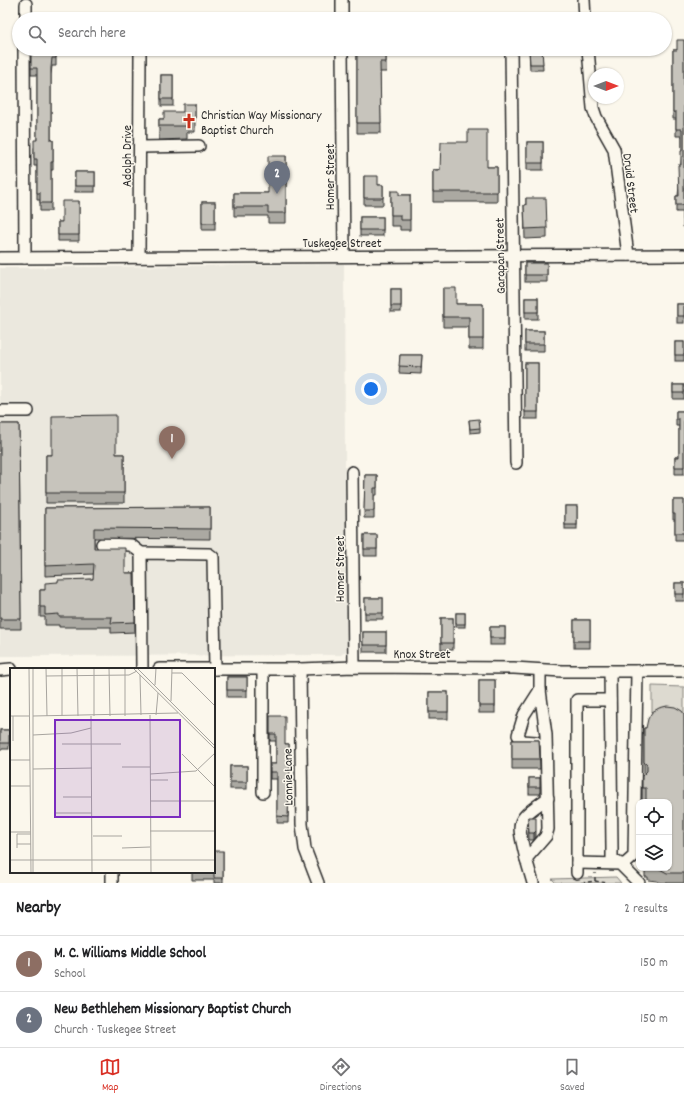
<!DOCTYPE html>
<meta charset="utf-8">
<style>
:root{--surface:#fff;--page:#f6f6f6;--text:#202124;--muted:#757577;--line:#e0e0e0;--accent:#d93025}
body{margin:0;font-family:Dekko,sans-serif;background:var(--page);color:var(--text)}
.controls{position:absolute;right:12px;bottom:12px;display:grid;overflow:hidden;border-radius:8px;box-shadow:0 1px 3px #0004}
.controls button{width:36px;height:36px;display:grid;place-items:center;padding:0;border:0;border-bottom:1px solid var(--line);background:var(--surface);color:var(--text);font:20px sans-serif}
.compass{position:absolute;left:588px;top:68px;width:36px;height:36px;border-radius:50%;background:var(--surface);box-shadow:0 1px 3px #0004;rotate:90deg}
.you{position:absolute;left:371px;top:389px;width:14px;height:14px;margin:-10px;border:3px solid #fff;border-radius:50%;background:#1a73e8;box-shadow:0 0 0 6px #1a73e833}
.badge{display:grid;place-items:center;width:26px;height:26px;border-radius:50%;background:var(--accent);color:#fff;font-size:13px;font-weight:700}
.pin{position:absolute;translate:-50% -33px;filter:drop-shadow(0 1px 2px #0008)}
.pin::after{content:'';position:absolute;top:21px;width:14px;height:12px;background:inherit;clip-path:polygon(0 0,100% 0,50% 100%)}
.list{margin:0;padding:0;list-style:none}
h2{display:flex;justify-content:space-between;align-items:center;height:52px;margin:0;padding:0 16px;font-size:17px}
h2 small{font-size:13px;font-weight:400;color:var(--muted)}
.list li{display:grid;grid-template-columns:26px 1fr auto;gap:12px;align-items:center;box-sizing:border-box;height:56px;padding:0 16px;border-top:1px solid var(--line)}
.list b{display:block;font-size:15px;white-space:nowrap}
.list p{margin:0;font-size:13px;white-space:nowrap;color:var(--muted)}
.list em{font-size:13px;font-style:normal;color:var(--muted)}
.icon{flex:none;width:22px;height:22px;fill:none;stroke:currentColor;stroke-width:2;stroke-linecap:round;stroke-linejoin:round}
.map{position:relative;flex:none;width:684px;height:883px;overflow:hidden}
.search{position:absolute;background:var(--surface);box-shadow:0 1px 3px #0004;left:12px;right:12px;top:12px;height:44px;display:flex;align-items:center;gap:10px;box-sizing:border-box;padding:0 14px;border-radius:22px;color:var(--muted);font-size:15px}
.sheet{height:164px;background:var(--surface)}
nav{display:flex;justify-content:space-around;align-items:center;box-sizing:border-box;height:56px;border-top:1px solid var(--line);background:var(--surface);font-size:11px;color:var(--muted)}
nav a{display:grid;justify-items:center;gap:2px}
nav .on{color:var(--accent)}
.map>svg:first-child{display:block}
</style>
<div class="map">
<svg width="684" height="883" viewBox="0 0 684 883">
<rect width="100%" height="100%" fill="#fbf7ec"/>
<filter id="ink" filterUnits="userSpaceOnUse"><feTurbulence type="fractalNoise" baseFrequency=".025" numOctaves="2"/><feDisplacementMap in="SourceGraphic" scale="8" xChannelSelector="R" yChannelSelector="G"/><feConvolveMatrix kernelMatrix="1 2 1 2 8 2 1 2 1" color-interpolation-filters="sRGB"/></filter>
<g filter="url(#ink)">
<polygon fill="#ebe8de" points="344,264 346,651 341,655 0,656 0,268"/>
<g fill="#dddad0" stroke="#84827e">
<polygon points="652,686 684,687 684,727 652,726"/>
<polygon points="616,877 621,883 556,883 552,879"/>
</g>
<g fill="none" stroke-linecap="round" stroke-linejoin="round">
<defs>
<g id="minor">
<polyline points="342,0 342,19"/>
<polyline points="584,0 585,19"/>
<polyline points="26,19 26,4"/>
<polyline points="24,49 25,258"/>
<polyline points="342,49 344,256"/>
<polyline points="511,49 516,463"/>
<polyline points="588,49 593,108 596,117 614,149 628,255"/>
<polyline points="140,147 199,146"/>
<polyline points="139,257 140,54"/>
<polyline points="0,258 684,255"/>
<polyline points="0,411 28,411"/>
<polyline points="352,472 354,667"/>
<polyline points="102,544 131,545 141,553"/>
<polyline points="142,669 141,553 209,554 213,557 215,669"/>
<polyline points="159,669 300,669 354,667 514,668 562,671 684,671"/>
<polyline points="300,669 302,824 305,849 318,883"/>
<polyline points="0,670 11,669"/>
<polyline points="610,671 612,848 612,859 620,864 625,864 634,856 637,671"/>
<polyline points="536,742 522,741 518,735 524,715 540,690"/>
<polyline points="263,792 263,669"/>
<path d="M526,859c-9,-40 -12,-37 22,-61"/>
<polyline points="577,863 620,864 639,883"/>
<polyline points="112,872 112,883"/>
<polyline points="577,873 577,700 610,700"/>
<polyline points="533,883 526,859 546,836 548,829 546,735 540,690 540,670"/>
</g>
</defs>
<use href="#minor" stroke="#2b2b2b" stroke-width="14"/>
<g stroke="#2b2b2b" stroke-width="1.5" stroke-dasharray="4 3" stroke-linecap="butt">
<polyline points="595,881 595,873"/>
<polyline points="581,883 595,881 607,883"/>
</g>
<use href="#minor" stroke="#fbf7ec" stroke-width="11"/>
</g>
<g fill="#aba9a2" stroke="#2b2b2b">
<polygon points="684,40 684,227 683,227 683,212 676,212 676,196 678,196 682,151 682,136 676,136 676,119 673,119 673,50 677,50"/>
<polygon points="56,49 56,66 52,66 51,75 51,140 53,140 53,170 51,170 51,211 40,211 40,200 37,200 37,166 34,166 34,148 37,140 37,75 31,75 31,51 44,51"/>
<polygon points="386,49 386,72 380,72 381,133 357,133 357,54 363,54"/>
<polygon points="529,49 542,49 543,70 530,70"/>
<rect x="161" y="75" width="12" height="31"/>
<polygon points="195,104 195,132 187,132 187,139 159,140 159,119 164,119 183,112"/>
<rect x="527" y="142" width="16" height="28"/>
<polygon points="286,156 286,223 268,223 268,216 234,216 234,193 268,193"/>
<polygon points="487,167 497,167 497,202 433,202 433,170"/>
<rect x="75" y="172" width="20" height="20"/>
<polygon points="364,176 378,185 383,185 383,205 364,205"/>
<polygon points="391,191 399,195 410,195 410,230 400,230 400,226 391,226"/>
<polygon points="526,198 547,228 547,238 525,239 524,205 526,205"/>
<polygon points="79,201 79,241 58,241 58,222 62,222"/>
<rect x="202" y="202" width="13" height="28"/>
<rect x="360" y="217" width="23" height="19"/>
<rect x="525" y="263" width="22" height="19"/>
<polygon points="443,288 456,304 483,304 483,349 469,349 469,327 443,327"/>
<rect x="391" y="289" width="10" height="23"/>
<rect x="525" y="298" width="13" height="21"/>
<rect x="677" y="304" width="7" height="19"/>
<rect x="525" y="331" width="19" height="20"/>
<rect x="675" y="342" width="9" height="19"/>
<polygon points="400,355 422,355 421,374 399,373"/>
<rect x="525" y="363" width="13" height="56"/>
<rect x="673" y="385" width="11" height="14"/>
<polygon points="676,411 684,411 684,474 675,474 675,457 679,457 679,426 676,426"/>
<polygon points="469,420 480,428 480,432 470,433"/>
<polygon points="0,424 19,424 21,629 0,629"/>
<polygon points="116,454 124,454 124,503 46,503 46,455"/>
<polygon points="365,475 377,475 377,495 374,495 374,518 364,518"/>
<polygon points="673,500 684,500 684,540 675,540 675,520 673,520"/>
<rect x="565" y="506" width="12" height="23"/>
<polygon points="210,507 210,539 94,538 94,548 125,573 134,573 135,632 111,633 111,627 59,627 59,625 45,625 45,617 40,617 40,590 45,590 58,582 93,579 94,574 45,576 45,508"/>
<rect x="364" y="535" width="13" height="21"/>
<rect x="675" y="583" width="9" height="18"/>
<rect x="365" y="598" width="18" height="21"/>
<rect x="456" y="613" width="9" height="14"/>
<rect x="441" y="618" width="12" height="32"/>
<rect x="574" y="620" width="16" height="28"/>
<rect x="490" y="627" width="15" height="18"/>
<rect x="363" y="632" width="23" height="20"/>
<rect x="227" y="677" width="20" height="20"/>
<rect x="479" y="680" width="16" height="33"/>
<rect x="429" y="692" width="19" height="27"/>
<polygon points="684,714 684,883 661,883 657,881 648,880 648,877 645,877 645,868 669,868 646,801 642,801 642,776 644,774 644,728 646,728"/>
<polygon points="270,716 285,744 289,744 288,823 277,823 277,779 270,779 270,764 276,764 276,741 270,741"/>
<rect x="0" y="730" width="9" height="19"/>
<polygon points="512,740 539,740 540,769 512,769"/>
<rect x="230" y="766" width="17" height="23"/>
<rect x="529" y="778" width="11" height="16"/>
<polygon points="528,817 536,837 534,840 529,840"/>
<polygon points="223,851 223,883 214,883 214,880 192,880 192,872 214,872"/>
</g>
<polygon fill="#8b8984" stroke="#2b2b2b" points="536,831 536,837 534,840 534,833"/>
<g fill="#c7c4bc" stroke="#2b2b2b">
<polygon points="677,40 684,40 684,220 683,220 683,205 676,205 676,196 679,196 678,165 681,165 681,151 682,151 682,129 676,129 676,112 673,112 673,50 677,50"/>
<polygon points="44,49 56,49 56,58 52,58 51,68 51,140 53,140 53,162 51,162 51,203 40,203 40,193 37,193 37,159 34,159 34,140 37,140 37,68 31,68 31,51 44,51"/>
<polygon points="363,49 386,49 386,62 380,62 381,123 357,123 357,54 363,54"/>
<polygon points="529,49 542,49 543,64 530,64"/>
<rect x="161" y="75" width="12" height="24"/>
<polygon points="183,104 195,104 195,118 187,118 187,126 159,126 159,119 164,119 164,112 183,112"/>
<polygon points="468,130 487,130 487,167 497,167 497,192 433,192 433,170 440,170 441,142 468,142"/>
<rect x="527" y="142" width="16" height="21"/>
<polygon points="268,156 286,156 286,213 268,213 268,207 234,207 234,193 268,193"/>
<rect x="75" y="172" width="20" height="14"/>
<polygon points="364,176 378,176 378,185 383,185 383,198 364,198"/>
<polygon points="391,191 399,191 399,195 410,195 410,220 400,220 400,215 391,215"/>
<polygon points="526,198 546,198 547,228 525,229 524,205 526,205"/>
<polygon points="62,201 79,201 79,235 58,235 58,222 62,222"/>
<rect x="202" y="202" width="13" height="21"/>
<rect x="360" y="217" width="23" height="13"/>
<rect x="525" y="263" width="22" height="12"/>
<polygon points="443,288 456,288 456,304 483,304 483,339 469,339 469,317 443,317"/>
<rect x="391" y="289" width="10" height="17"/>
<rect x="525" y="298" width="13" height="14"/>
<rect x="677" y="304" width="7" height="12"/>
<rect x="525" y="331" width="19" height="13"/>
<rect x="675" y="342" width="9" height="13"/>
<polygon points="400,355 422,355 421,367 399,366"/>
<rect x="525" y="363" width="13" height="49"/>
<rect x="673" y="385" width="11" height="8"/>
<polygon points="676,411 684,411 684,467 675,467 675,457 679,457 679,419 676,419"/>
<polygon points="116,415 116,454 124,454 124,493 46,493 46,455 52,455 52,416"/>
<polygon points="479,419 480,428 470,429 469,420"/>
<polygon points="0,424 19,424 21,619 0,619"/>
<polygon points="365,475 377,475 377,488 374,488 374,511 364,511"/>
<polygon points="673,500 684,500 684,533 675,533 675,514 673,514"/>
<rect x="565" y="506" width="12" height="19"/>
<polygon points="210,507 210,529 94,528 94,548 125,548 125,573 134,573 135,622 111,623 112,617 59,617 59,614 45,615 45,607 40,607 40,590 45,590 45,583 58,582 58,580 93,579 94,564 45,566 45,508"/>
<rect x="364" y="535" width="13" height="14"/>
<rect x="675" y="583" width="9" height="11"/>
<rect x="365" y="598" width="18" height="15"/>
<rect x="456" y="613" width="9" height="11"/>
<rect x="441" y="618" width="12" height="25"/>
<rect x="574" y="620" width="16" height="21"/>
<rect x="490" y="627" width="15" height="11"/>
<rect x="363" y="632" width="23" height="13"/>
<rect x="227" y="677" width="20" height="13"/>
<rect x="479" y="680" width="16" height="26"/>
<rect x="429" y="692" width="19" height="20"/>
<polygon points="667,706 675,707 682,711 684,714 684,873 667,873 658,868 669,868 669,802 646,802 646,788 642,788 642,776 647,771 647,765 644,762 644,728 646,728 648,719 652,712 659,708"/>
<polygon points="270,716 285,716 285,744 289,744 289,764 290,764 288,817 277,816 277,772 270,772 270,764 276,764 276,734 270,734"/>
<rect x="0" y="730" width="9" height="13"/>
<polygon points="512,740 539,740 540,759 512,759"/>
<rect x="230" y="766" width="17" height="16"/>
<rect x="529" y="778" width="11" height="9"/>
<polygon points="528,817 536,817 536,831 534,833 529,833"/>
<rect x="214" y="851" width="9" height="27"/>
</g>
</g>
<defs>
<symbol id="church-bare" viewBox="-9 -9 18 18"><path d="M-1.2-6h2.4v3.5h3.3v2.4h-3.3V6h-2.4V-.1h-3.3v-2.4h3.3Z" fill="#c8321e" stroke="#fbf7ec" stroke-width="2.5" paint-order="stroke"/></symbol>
</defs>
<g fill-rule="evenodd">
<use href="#church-bare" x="178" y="110" width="22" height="22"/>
</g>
<g text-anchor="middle" stroke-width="3" stroke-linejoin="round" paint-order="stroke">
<g font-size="13" fill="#2b2b2b" stroke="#fbf7ec" text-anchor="start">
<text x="201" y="119">Christian Way Missionary<tspan x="201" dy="15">Baptist Church</tspan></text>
</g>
<g font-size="13" fill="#2b2b2b" stroke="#fbf7ec">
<text transform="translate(126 156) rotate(-90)" y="5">Adolph Drive</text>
<text transform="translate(329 177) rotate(-90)" y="5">Homer Street</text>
<text transform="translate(632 183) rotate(83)" y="5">Druid Street</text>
<text x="342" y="247">Tuskegee Street</text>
<text transform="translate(499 256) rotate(-91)" y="5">Garapan Street</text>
<text transform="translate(339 569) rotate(-90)" y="5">Homer Street</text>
<text x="422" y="658">Knox Street</text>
<text transform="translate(287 777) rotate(-91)" y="5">Lonnie Lane</text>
</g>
</g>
<g transform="translate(10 668)">
<rect width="205" height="205" fill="#fbf7ec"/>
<path fill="none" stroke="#a8a59f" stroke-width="1" d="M19,0l2,205M23,0v205M36,0l1,48M52,0v48M67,0l1,48M84,0v48M99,0l1,48M115,0v48M123,0l82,81M127,0l78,78M162,5h10l33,33M130,7l1,40M36,8l83,-1 8,-4M145,17l1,-17M161,33l1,-33M140,47l1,158M146,47l2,-22M0,48h19M3,48v25M23,48l145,-3M81,48l1,157M23,67l38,-2 20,-5M52,76h59M172,86l33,33M0,92h20M112,99h28M23,101l59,-1M140,106l46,-3 19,-18M140,112h18M0,118h20M53,129h29M140,133h65M46,145h36M140,163h65M0,164h21M83,168h29M7,176h14M7,180v-14h14M112,180l28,-1M0,192h205"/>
<path fill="#7b2cbf" fill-opacity="0.15" stroke="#7b2cbf" stroke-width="2" d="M45,52h125v97h-125z"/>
<rect width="205" height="205" fill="none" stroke="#2b2b2b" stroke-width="2"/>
</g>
</svg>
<div class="controls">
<button><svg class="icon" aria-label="locate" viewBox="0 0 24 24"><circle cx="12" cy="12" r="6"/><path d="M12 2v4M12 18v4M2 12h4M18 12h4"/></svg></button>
<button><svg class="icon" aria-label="layers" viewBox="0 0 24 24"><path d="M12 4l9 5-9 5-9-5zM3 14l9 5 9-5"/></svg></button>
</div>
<svg class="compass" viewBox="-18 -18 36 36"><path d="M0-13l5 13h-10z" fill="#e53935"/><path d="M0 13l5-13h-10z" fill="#757577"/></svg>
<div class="you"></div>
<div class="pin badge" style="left:172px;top:459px;background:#8d6e63">1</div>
<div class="pin badge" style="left:277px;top:194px;background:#6b7280">2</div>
<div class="search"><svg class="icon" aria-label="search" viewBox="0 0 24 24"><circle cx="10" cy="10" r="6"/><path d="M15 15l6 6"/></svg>Search here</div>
</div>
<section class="sheet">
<h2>Nearby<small>2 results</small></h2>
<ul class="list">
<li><span class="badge" style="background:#8d6e63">1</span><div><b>M. C. Williams Middle School</b><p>School</p></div><em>150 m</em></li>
<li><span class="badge" style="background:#6b7280">2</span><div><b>New Bethlehem Missionary Baptist Church</b><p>Church · Tuskegee Street</p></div><em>150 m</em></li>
</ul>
</section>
<nav>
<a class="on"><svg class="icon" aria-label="map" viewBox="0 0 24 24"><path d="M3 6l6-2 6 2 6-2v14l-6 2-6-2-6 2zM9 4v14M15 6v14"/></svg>Map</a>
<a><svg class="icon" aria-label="directions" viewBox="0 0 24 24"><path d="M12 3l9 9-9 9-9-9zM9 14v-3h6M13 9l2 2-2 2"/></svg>Directions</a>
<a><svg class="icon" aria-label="saved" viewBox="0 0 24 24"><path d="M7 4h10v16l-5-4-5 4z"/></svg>Saved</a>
</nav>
